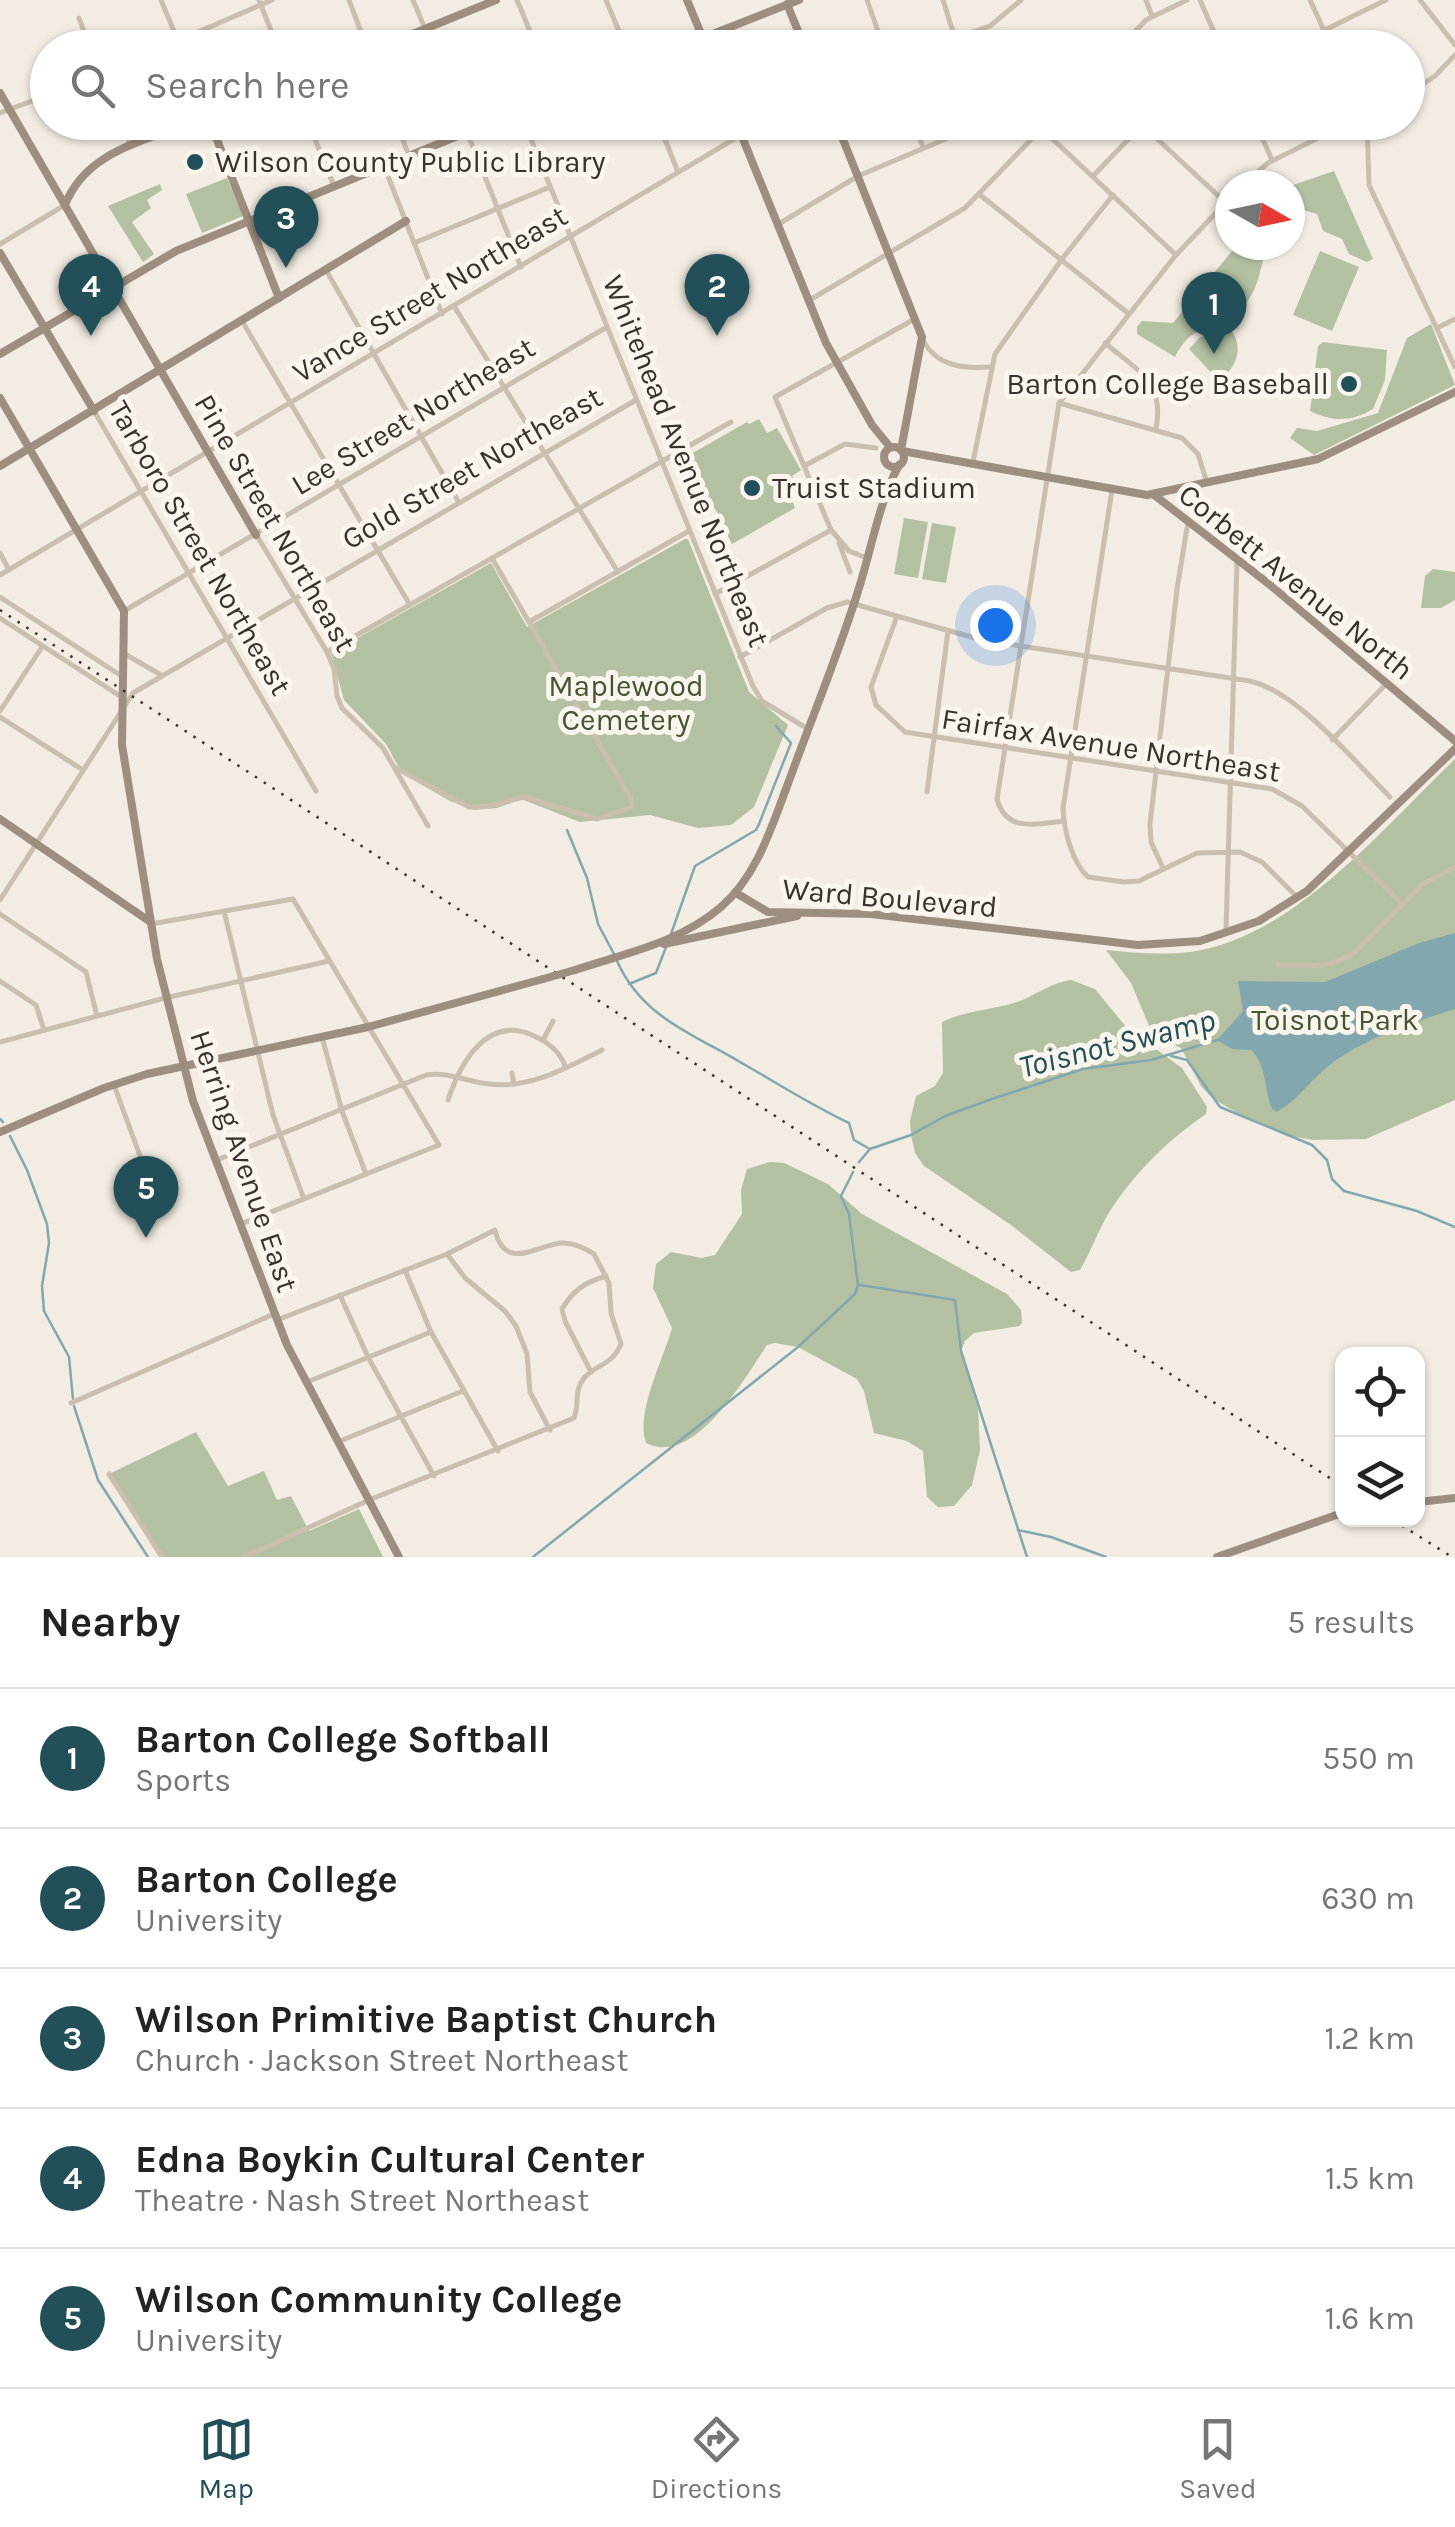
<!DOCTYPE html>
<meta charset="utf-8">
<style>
:root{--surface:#fff;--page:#f2f2f2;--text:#222;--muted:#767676;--line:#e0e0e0;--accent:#234f59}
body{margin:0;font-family:Karla,sans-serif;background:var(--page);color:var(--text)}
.controls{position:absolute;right:30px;bottom:30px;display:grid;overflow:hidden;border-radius:20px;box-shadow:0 2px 8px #0004}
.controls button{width:90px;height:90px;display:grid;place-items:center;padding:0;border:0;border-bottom:2px solid var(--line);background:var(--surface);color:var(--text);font:50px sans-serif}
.compass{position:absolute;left:1215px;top:170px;width:90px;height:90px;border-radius:50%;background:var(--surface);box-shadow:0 2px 8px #0004;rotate:99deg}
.you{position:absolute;left:995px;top:625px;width:35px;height:35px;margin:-25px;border:8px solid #fff;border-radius:50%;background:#1a73e8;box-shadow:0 0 0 15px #1a73e833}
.badge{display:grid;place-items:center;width:65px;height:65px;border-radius:50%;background:var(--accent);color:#fff;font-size:32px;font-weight:700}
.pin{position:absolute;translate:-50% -82px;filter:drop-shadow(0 2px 5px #0008)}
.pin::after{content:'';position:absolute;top:52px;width:35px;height:30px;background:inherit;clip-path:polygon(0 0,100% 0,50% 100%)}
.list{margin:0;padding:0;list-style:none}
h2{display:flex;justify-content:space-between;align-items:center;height:130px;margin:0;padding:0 40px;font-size:42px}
h2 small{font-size:32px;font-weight:400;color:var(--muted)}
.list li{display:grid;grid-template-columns:65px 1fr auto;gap:30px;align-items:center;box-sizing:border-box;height:140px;padding:0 40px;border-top:2px solid var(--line)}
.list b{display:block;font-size:38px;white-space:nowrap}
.list p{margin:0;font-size:32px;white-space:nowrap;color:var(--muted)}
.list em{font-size:32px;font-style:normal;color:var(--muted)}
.icon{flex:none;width:55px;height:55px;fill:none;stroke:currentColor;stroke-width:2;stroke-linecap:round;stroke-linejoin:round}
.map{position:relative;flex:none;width:1455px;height:1557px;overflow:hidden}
.search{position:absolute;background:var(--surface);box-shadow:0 2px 8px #0004;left:30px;right:30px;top:30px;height:110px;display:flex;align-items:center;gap:25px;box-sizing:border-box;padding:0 35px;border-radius:55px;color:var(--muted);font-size:38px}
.sheet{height:830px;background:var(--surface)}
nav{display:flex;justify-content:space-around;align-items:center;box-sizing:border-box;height:140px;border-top:2px solid var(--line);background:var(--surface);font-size:28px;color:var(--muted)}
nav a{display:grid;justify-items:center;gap:5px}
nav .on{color:var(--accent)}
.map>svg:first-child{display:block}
</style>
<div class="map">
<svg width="1455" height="1557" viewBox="0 0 1455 1557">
<rect width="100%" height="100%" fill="#f2ece2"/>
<g fill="#b3c1a2">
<polygon points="1334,171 1373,259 1367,262 1349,254 1342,239 1323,231 1317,214 1290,206 1290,186"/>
<polygon points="227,178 243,216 202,233 186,194"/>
<polygon points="160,184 162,190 147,200 151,208 132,222 154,254 143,262 108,206"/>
<path d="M1237,245h30c-5,16 -8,40 -18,54 -24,35 -53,16 -74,58l-38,-23v-7l5,-6 31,2z"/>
<polygon points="1320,251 1359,267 1332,331 1293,315"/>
<polygon points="1431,324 1455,385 1314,455 1290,438 1297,428 1317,431 1378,413 1407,338"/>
<path d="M1228,326c17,19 10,40 -9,55l-30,-32 10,-11z"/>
<path d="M1323,342l64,8 -2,30 -12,29c-22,13 -41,13 -63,2l8,-65z"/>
<polygon points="759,419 767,433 777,428 801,470 792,476 804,494 792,500 795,508 732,544 727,534 729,532 684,458 747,422 749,424"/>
<polygon points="904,518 928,522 918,578 894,574"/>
<polygon points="932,523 956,527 946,583 922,579"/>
<polygon points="685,539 688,539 749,692 788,725 754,807 731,825 698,828 650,815 580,822 521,799 497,808 474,810 450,801 412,779 398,766 386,744 344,700 331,653 491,563 527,627"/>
<polygon points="1433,569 1455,572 1455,600 1441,608 1421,608 1425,576"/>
<path d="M1455,759v341l-89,39 -53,1 -23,-4 -46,-19 -32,-19 -11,-12 -20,-38 -28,-13 -22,-52 -25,-33c27,3 57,5 84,2 102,-13 194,-125 265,-193z"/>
<path d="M1071,980l24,9 32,39 55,40 25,39 -1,7c-37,25 -69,56 -94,94 -13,19 -20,42 -32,62l-9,2 -60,-47 -87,-59 -9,-13 -4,-18 -1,-14 6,-25 19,-10 8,-13 -1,-51c24,-12 52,-12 78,-21 18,-7 32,-19 51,-21z"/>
<path d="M770,1162l14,1 44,21 34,30 145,80 14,16 1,13 -3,3 -45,7 -9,8 -4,10 17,58 2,41 -8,35 -18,21 -16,1 -11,-10 -4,-46 -16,-10 -33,-8 -10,-42 -7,-12 -59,-32 -23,-4 -8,2c-22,33 -73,123 -121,98 -11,-30 18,-85 26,-115l-19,-40 3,-24 15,-12 31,6 13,-3 27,-41 -1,-24 6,-21z"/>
<polygon points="196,1432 228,1486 264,1471 277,1500 291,1496 309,1531 359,1509 383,1557 159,1557 109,1474"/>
</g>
<path fill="#82a7ae" d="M1455,933v76c-40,13 -90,29 -124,55 -20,15 -32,35 -54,48l-5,-3c-8,-20 -5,-44 -21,-59l-19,-1 -15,-9 26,-29 -5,-30 87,1 94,-39z"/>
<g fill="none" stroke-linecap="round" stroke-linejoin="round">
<g stroke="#82a7ae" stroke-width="2.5">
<polyline points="567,830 587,878 598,924 614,954"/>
<polyline points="671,934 695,866 756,830 759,824 791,743 776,726"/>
<path d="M617,961c25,56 74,72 123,101 37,21 71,43 109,61l5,17 14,8"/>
<polyline points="629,984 656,973 666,947"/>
<polyline points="1171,1056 1187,1060 1220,1107 1312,1145 1327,1160 1332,1179 1344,1191 1417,1211 1455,1227"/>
<polyline points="0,1119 3,1122"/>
<polyline points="10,1136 27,1170 47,1224 49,1243 42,1286 44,1311 69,1357 73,1399"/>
<polyline points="859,1162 870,1149 911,1135 945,1116 992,1099 1083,1069 1151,1060 1217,1040"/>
<polyline points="860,1285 955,1300 961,1351 1027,1557"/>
<polyline points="74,1406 98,1480 148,1557"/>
<polyline points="1018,1530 1051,1537 1106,1557"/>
<polyline points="533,1557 798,1347 855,1294 858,1285 849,1214 841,1196 853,1172"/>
</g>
<g stroke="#cabeae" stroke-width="5">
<polyline points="161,0 181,48"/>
<polyline points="259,0 278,48"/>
<polyline points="349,0 367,48"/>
<polyline points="413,0 433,48"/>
<polyline points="517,0 537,48"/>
<polyline points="606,0 626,48"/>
<polyline points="867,0 884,48"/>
<polyline points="943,0 958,48"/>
<polyline points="1146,0 1152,16"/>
<polyline points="1200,0 1221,48"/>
<polyline points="1310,0 1332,48"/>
<polyline points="1420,0 1455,45"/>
<polyline points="79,18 90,48"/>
<polyline points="161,48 272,0"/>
<polyline points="925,48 990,26 1021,0"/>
<polyline points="1119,48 1146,20 1187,0"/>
<polyline points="1288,48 1386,0"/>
<polyline points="1408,94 1435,76 1455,55"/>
<polyline points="0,113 48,95"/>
<polyline points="121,122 131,147"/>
<polyline points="308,122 334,186"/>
<polyline points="396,122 409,156"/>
<polyline points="463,122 521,267"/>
<polyline points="524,122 753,686 762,701 808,729"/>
<polyline points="658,122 678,172"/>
<polyline points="913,122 923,147"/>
<polyline points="1139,122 1225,202"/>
<polyline points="1255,122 1272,160"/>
<polyline points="1367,122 1369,185 1455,367"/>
<polyline points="1042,129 1176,255"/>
<polyline points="384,166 442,314"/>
<polyline points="1093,176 1145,122"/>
<polyline points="1242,185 1268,163 1350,122"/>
<polyline points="979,194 1129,314"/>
<polyline points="777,225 858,176 986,122"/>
<polyline points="414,243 550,187"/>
<polyline points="0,244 65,205"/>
<polyline points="326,270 458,501"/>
<polyline points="808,301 965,208 1048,122"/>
<polyline points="454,306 618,572"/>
<polyline points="242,321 410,605"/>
<polyline points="1437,328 1455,319"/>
<path d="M923,340c13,26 40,29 67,27"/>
<path d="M1105,343c33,28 60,39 51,86"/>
<polyline points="1059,403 1182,438 1198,454 1207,483"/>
<polyline points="94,411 316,791"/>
<polyline points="973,462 995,354 1062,259 1113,195"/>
<polyline points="804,466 845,444 876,448"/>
<path d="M1112,490l-49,318c1,23 9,54 25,69l36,5 15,-1 58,-28 43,-1 22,10 36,36"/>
<polyline points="257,536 327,652 334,669 337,696 342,708 383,748 428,826"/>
<polyline points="839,543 850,572"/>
<polyline points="0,553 9,570"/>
<polyline points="867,558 849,551 831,530 775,397 911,321"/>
<polyline points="0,575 763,122"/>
<polyline points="715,594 831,530"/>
<polyline points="0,597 123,677"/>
<polyline points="124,611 607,327"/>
<polyline points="897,616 871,687 876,705 905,732 1272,789 1302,806 1402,904"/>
<polyline points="0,618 123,698"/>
<polyline points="529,622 689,531"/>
<polyline points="327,652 731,422"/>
<polyline points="125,654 161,675"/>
<path d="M740,657l87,-49 20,-6 135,38 268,41c48,11 104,80 140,116"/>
<polyline points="0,711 42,647"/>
<polyline points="0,717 83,770"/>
<polyline points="1332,740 1387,683"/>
<polyline points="396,768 469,807 489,806 524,797 597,819 632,807 631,799 492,558"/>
<polyline points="927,792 948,631"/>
<path d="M1064,821c-27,3 -58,12 -67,-22l62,-396 117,-148 54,-57"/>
<polyline points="1163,868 1151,842 1150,824 1177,589 1188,522"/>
<polyline points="0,900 133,693 636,400"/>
<polyline points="224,911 273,1115 304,1199"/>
<polyline points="0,914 86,972 97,1016"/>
<polyline points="151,924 293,899 439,1145 241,1224"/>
<polyline points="1226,930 1237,561"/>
<path d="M1278,965c28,1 54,4 77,-13l68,-68 32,-17"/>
<polyline points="0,981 36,1005 44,1030"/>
<polyline points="322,1037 342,1111 366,1174"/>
<polyline points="543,1040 553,1021"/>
<polyline points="0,1042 165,998 329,961"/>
<polyline points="512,1073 514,1084"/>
<polyline points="114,1085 143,1164 152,1177"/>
<path d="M448,1100c12,-36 38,-85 84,-65 16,7 28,16 34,33"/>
<path d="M217,1160l209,-85c21,-4 42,7 63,9 42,5 77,-16 113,-34"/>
<polyline points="447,1254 465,1278 505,1311 516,1326 527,1354 530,1392 550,1430"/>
<polyline points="405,1270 431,1332 498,1451"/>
<polyline points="340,1295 368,1357 434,1476"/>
<path d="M591,1372l-26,-51 -3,-12c11,-19 24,-27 44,-33"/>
<polyline points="307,1382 431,1332"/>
<polyline points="71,1403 274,1314"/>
<polyline points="340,1441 463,1391"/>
<polyline points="109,1474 162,1557"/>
<path d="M244,1557l125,-57 205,-82c6,-14 -1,-26 10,-40 12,-14 28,-12 37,-34l-10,-31 -2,-30 -15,-29c-9,-6 -19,-11 -31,-11 -23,0 -58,31 -68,-13l-48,24 -170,66"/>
</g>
<g stroke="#9e8e7f" stroke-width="8">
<polyline points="687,0 707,48"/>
<polyline points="787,4 805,48"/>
<polyline points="378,48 496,0"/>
<polyline points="677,48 799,0"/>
<polyline points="0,93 256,535"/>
<polyline points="210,122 279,298"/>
<polyline points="736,122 826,343 872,425 890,447"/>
<polyline points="836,122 922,337 901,450"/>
<path d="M65,205c21,-54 78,-63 128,-83"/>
<polyline points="0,253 94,411"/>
<polyline points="0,354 176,251 492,122"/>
<polyline points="0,398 124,611 122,745 157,959 193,1101 287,1345 399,1557"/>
<circle cx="894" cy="457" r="10"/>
<polyline points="902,451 1147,495 1318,459 1455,392"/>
<polyline points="0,466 406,221"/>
<polyline points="1153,494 1269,584 1455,741"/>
<polyline points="0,819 149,921"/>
<polyline points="736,893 768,912 871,914 1138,945 1200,941 1259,921 1307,891 1455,749"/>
<polyline points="664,944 797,916"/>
<path d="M575,970c51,-17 104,-27 146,-63 37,-32 51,-82 68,-126 23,-64 50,-128 70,-193 13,-41 20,-86 40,-123"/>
<polyline points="0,1132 104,1088 147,1074 368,1027 543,979"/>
<polyline points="1418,1502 1455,1498"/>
<polyline points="1217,1557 1342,1513"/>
</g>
<g stroke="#39322c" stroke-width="2.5" stroke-dasharray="2.5 8" stroke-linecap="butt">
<polyline points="0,610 1342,1486"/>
<polyline points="1393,1520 1452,1557"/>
</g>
<polyline stroke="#9e8e7f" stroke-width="8" points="543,979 575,970"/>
</g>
<g fill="#234f59" stroke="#faf6ee" stroke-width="4">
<circle cx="195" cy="162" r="10"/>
<circle cx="1349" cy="384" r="10"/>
<circle cx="752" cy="488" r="10"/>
</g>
<g text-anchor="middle" stroke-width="10" stroke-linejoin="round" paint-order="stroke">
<g font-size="30" fill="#39322c" stroke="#faf6ee" text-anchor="start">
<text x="215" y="172">Wilson County Public Library</text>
<text x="1329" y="394" text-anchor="end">Barton College Baseball</text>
<text x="772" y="498">Truist Stadium</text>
</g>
<g font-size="30" fill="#39322c" stroke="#faf6ee">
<text transform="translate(430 294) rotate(-31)" y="10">Vance Street Northeast</text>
<text transform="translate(413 416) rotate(-31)" y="10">Lee Street Northeast</text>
<text transform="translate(686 461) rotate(68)" y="10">Whitehead Avenue Northeast</text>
<text transform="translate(472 468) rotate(-30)" y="10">Gold Street Northeast</text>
<text transform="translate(275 523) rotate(60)" y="10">Pine Street Northeast</text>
<text transform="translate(200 548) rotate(60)" y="10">Tarboro Street Northeast</text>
<text transform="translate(1296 582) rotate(39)" y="10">Corbett Avenue North</text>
<text transform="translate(1111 745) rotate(9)" y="10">Fairfax Avenue Northeast</text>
<text transform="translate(890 898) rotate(5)" y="10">Ward Boulevard</text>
<text transform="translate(244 1161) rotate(71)" y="10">Herring Avenue East</text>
</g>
<g font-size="30" fill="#445631" stroke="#faf6ee">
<text x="626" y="696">Maplewood<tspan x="626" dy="34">Cemetery</tspan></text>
<text x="1335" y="1030">Toisnot Park</text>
</g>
<g font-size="32" font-style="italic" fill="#234f59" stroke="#faf6ee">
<text transform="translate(1117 1043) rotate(-14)" y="11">Toisnot Swamp</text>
</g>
</g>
</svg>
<div class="controls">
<button><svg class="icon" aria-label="locate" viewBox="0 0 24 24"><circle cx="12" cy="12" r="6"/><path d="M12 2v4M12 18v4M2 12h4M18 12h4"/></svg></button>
<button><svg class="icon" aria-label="layers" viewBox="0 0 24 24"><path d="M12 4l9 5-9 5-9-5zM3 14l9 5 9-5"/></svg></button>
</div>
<svg class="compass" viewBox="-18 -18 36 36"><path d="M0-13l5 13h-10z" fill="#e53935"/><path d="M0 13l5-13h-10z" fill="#767676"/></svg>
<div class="you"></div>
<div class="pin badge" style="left:1214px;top:354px">1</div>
<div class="pin badge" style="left:717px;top:336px">2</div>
<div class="pin badge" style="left:286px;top:268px">3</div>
<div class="pin badge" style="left:91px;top:336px">4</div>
<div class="pin badge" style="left:146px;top:1238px">5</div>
<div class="search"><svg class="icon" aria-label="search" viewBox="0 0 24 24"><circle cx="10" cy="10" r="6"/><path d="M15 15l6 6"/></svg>Search here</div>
</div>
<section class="sheet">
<h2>Nearby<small>5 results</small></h2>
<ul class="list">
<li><span class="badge">1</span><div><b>Barton College Softball</b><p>Sports</p></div><em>550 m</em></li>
<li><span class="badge">2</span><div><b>Barton College</b><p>University</p></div><em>630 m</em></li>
<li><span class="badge">3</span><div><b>Wilson Primitive Baptist Church</b><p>Church · Jackson Street Northeast</p></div><em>1.2 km</em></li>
<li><span class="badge">4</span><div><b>Edna Boykin Cultural Center</b><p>Theatre · Nash Street Northeast</p></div><em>1.5 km</em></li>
<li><span class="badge">5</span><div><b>Wilson Community College</b><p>University</p></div><em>1.6 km</em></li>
</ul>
</section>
<nav>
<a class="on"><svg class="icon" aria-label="map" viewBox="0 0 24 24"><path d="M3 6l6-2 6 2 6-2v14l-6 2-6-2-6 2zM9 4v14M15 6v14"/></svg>Map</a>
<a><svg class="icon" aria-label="directions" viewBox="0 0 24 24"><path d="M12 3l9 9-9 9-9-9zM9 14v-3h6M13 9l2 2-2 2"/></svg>Directions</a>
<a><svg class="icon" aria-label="saved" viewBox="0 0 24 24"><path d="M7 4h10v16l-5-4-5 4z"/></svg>Saved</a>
</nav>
